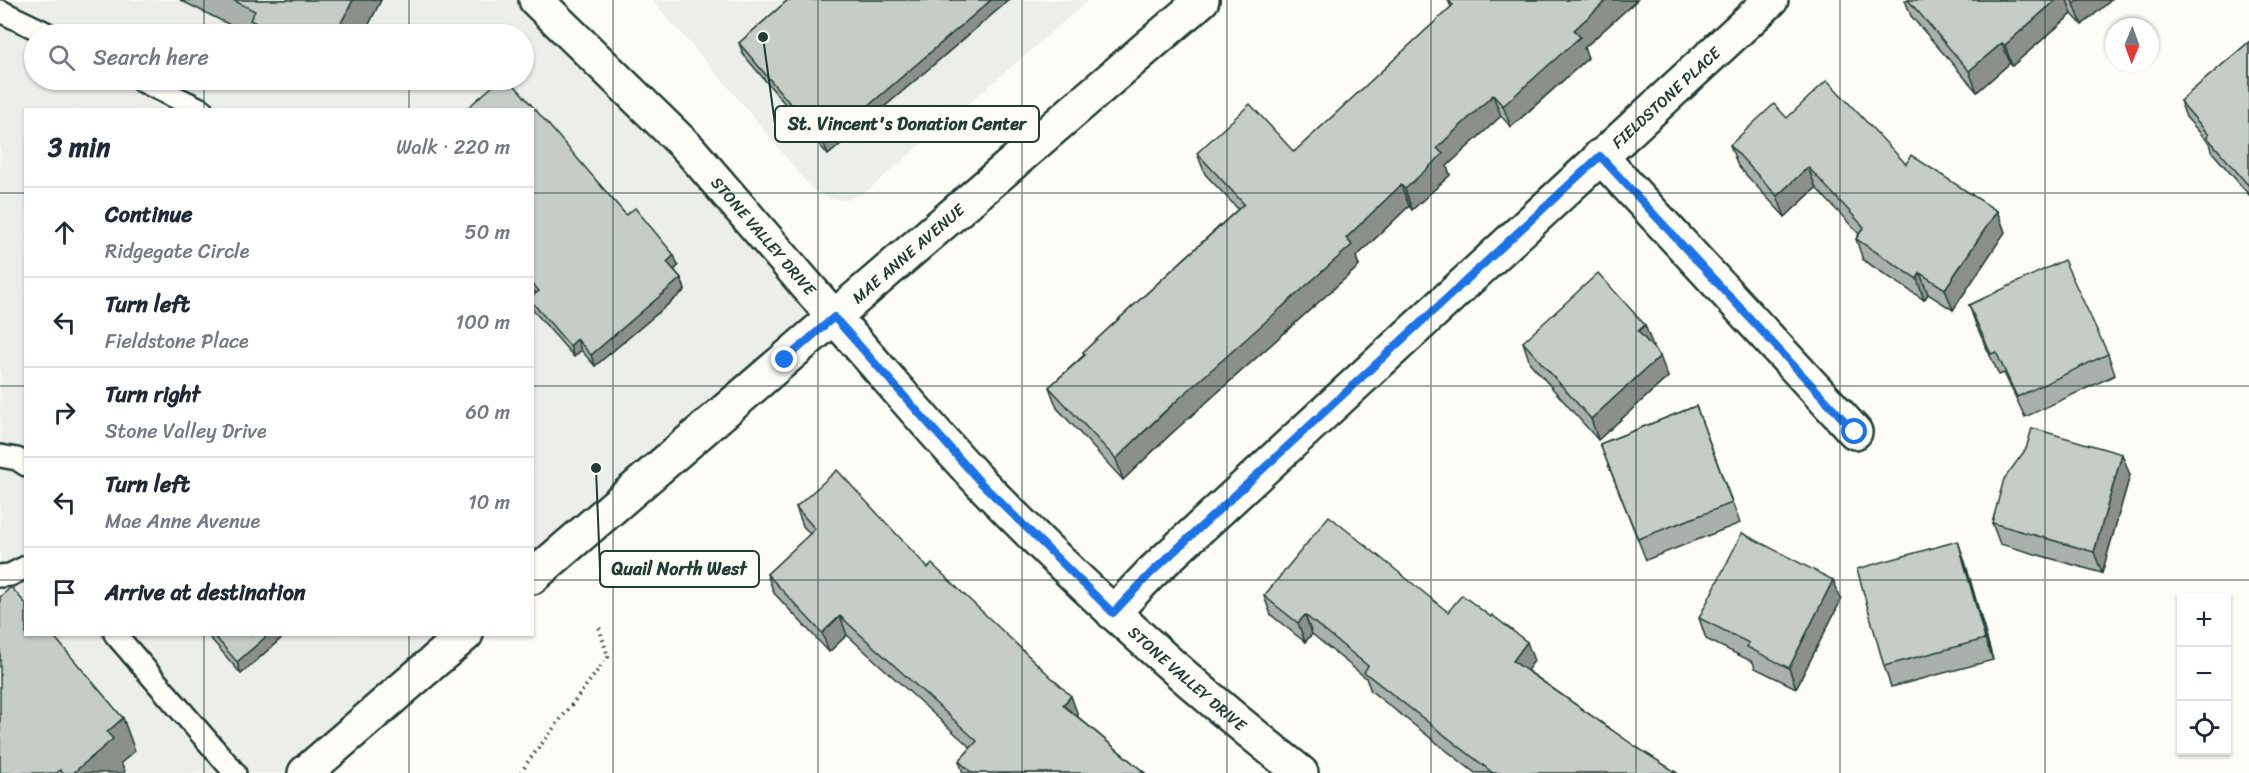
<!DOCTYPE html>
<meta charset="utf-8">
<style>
:root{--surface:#fff;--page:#f2f2f3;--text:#1f2937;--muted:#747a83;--line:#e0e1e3}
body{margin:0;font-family:Sriracha,sans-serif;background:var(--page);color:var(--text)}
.controls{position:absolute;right:18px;bottom:18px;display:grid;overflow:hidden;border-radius:0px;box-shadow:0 2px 4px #0004}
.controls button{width:54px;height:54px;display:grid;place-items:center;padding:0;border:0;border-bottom:2px solid var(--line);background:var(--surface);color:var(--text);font:30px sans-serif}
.compass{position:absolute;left:2105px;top:18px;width:54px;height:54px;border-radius:50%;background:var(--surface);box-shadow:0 2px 4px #0004;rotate:181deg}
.stop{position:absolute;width:18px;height:18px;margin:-14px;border:4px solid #1a73e8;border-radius:50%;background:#fff}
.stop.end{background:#1a73e8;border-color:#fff;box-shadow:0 2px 6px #0008}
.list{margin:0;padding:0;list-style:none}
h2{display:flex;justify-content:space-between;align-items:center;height:78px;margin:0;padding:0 24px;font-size:26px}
h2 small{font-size:20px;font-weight:400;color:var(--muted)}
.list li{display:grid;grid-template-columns:39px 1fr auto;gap:18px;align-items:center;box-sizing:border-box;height:90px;padding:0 24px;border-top:2px solid var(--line)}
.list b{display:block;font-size:22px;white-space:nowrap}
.list p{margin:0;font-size:20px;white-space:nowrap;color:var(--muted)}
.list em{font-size:20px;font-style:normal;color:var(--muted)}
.icon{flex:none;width:33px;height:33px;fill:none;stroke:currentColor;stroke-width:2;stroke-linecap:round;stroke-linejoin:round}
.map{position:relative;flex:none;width:2249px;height:773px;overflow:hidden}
.search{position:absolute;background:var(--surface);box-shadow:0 2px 4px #0004;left:24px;top:24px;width:510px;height:66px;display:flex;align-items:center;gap:15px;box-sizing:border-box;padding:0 21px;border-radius:33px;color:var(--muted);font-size:22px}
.panel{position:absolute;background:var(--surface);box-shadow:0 2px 4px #0004;left:24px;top:108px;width:510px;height:528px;border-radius:0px}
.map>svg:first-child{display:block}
</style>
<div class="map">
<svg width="2249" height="773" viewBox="0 0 2249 773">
<rect width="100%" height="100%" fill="#fdfcf7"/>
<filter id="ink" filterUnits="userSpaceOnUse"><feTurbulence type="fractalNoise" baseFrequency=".0167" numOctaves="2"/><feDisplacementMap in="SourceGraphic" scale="12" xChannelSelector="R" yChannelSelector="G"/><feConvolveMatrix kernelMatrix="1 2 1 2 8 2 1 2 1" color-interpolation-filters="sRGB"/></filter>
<g filter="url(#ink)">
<g fill="#eceee9" fill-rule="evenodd">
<path d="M0,0h536l298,317 -301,260 -1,-467h-506v524l440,1 -161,138h-305zM34,34h490v46h-490z"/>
<polygon points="652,0 1089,0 867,191 847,200 830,199 812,189 730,89"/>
</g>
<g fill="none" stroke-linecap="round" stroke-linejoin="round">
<defs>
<g id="service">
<polyline points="0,11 48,34"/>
<polyline points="140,80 202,110"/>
<polyline points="0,456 17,459 26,465"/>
<polyline points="0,576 10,575 26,567"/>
<polyline points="115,634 235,773"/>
</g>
<g id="minor">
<polyline points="1600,156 1855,432"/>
<path id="s1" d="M834,317c49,55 97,113 148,167 100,103 206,200 319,289"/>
<path id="s2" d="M1113,613l38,-40 620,-573"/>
</g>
<g id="tertiary">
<path id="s3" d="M536,0l153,149 145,168"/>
</g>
<g id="secondary">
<path id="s4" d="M532,577l670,-577"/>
<polyline points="305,773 466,634"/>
</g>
</defs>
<use href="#service" stroke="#1f3d34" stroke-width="26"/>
<use href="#minor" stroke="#1f3d34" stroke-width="38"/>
<use href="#tertiary" stroke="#1f3d34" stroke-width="38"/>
<use href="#secondary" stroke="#1f3d34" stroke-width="38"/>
<polyline stroke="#1f3d34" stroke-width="4" stroke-dasharray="1.5 4.5" stroke-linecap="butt" points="521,773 527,763 608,657 599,627"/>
<use href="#service" stroke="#fdfcf7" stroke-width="21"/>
<use href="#minor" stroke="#fdfcf7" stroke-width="33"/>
<use href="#tertiary" stroke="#fdfcf7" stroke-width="33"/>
<use href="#secondary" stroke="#fdfcf7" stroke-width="33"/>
</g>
<g fill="#aab0ab" stroke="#1f3d34" stroke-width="1.5">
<polygon points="180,0 381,0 364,34 248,34"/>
<polygon points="788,0 1009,0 828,155 743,54 739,43"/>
<polygon points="1448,0 1637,0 1584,48 1588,58 1511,127 1501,116 1447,166 1450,175 1412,210 1409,206 1356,257 1359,266 1172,433 1123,480 1057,408 1049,387 1084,355 1083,352 1238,209 1205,174 1197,153 1294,152 1451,7"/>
<polygon points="1905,0 2111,0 2082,25 2072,14 2012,66 2010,63 1977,92 1911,16"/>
<polygon points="2249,42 2249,195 2213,153 2210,144 2186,117 2180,101"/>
<polygon points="532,110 626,215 678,266 674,270 681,278 685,290 595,366 581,350 574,357 533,310 532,307 532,296 536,293 532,289"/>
<polygon points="1787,118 1906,164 1997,211 2005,232 1953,310 1928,294 1924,300 1863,260 1856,239 1859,234 1816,188 1785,217 1738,166 1730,145"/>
<polygon points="1969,305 2108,354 2115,375 2025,417 2004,373 1999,375 1976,325"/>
<polygon points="1523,342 1653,346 1652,347 1668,377 1598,440 1530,363"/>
<polygon points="1696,406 1740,523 1646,560 1600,444"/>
<polygon points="2026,449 2130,475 2102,573 2000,544 1992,523"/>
<polygon points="796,507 928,568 1078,715 1077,716 1145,773 963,773 959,761 971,748 847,635 829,652 774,593 767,574 810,534 803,526"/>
<polygon points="1965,562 1993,660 1891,687 1884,666"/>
<polygon points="1833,580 1841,600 1796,688 1755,668 1753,662 1706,639 1699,618"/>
<polygon points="1264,596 1448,612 1534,661 1527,670 1636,747 1677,773 1475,773 1371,691 1366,678 1312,634 1305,642 1271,615"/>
<polygon points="207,634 286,634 241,674"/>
</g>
<g fill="#8b908b" stroke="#1f3d34" stroke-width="1.5">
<polygon points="353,0 381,0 364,34 335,34"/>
<polygon points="991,0 1009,0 828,155 824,144"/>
<polygon points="1607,0 1637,0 1584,48 1588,58 1511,127 1503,106 1574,30"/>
<polygon points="2056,0 2067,0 2072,14 2012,66 2005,45"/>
<polygon points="2079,0 2111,0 2082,25 2074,4"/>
<polygon points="2002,43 2010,63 1977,92 1969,71"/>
<polygon points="1493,95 1501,116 1447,166 1450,175 1412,210 1405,189 1437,148"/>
<polygon points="1808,167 1816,188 1785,217 1777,196"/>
<polygon points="1401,185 1409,206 1356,257 1359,266 1172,433 1123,480 1116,459"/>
<polygon points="1997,211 2005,232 1953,310 1945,289"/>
<polygon points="674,255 678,266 671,273 667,262"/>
<polygon points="1920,273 1928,294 1924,300 1917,279"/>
<polygon points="681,278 685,290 595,366 591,355"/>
<polygon points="1645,325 1653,346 1646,352 1638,331"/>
<polygon points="577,339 581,350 574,357 570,346"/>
<polygon points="1660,356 1668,377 1598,440 1591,419"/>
<polygon points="2122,454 2130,475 2102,573 2094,552"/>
<polygon points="1958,541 1965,562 1993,660 1985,639"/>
<polygon points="1833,580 1841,600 1796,688 1789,668"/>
<polygon points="1305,615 1312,634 1305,642 1298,623"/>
<polygon points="840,616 847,635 829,652 822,633"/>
<polygon points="269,634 286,634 241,674 237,662"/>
<polygon points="1527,642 1534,661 1520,680 1513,661"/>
<polygon points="1071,696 1078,715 1070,724 1063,705"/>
<polygon points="123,718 135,751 121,763 125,771 123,773 73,773 107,732"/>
</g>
<g fill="#c6cdc7" stroke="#1f3d34" stroke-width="1.5">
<polygon points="233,0 353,0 335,34 279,34 250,20 255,11"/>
<polygon points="788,0 991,0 824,144 739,43"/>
<polygon points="1448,0 1607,0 1574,30 1580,37 1503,106 1493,95 1437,148 1443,154 1405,189 1401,185 1346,238 1352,245 1164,412 1116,459 1049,387 1085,355 1083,352 1244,204 1197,153 1250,104 1294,152 1453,5"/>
<polygon points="1908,0 2056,0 2005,45 2002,43 1969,71"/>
<polygon points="2071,0 2079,0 2074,4"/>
<polygon points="2249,42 2249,186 2207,137 2209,135 2180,101"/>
<polygon points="500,80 510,80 626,215 635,208 674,255 667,262 681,278 591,355 577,339 570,346 532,302 532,296 539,291 532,283 532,110 465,110"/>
<polygon points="1827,80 1906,164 1911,155 1997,211 1945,289 1920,273 1917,279 1856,239 1864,227 1808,167 1777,196 1730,145 1774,104 1787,118"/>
<polygon points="2064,260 2108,354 2017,397 1996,352 1991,354 1969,305"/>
<polygon points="1598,273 1645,325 1638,331 1660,356 1591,419 1523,342"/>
<polygon points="1696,406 1732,503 1638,539 1600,444"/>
<polygon points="2032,428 2122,454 2094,552 1992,523 2004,479 2026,449"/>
<polygon points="837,470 928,568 932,564 1071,696 1063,705 1145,773 972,773 959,761 977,741 840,616 822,633 767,574 815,529 796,507"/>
<polygon points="1329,516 1448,612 1462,595 1491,617 1492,615 1527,642 1513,661 1636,747 1677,773 1493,773 1364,672 1368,666 1305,615 1298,623 1264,596"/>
<polygon points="1742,533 1833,580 1789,668 1747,647 1749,643 1699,618"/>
<polygon points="1958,541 1985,639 1884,666 1857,569"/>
<polygon points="11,587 26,604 26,634 52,634 123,718 107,732 113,739 73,773 62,773 60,770 57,773 0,773 0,597"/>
<polygon points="213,634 269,634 237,662"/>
</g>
</g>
<g fill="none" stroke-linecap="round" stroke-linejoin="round" filter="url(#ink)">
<polyline stroke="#1a73e8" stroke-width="8" points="785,360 834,317 981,483 1113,613 1151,573 1600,156 1855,432"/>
</g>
<path fill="none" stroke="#1f3d34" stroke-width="1.5" stroke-opacity="0.55" d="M204,0v34M409,0v34M613,0v773M818,0v773M1022,0v773M1227,0v773M1431,0v773M1636,0v773M1840,0v773M2045,0v773M204,80v30M409,80v30M0,193h26M532,193h1717M0,386h26M532,386h1717M0,580h26M532,580h1717M204,634v139M409,634v139"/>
<g text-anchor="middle" stroke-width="5" stroke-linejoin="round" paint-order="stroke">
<g font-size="16" fill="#1f3d34" stroke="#fdfcf7">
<text dy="6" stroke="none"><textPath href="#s2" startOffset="756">FIELDSTONE PLACE</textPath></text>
<text dy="6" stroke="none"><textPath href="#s3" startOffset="328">STONE VALLEY DRIVE</textPath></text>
<text dy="6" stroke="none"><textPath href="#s4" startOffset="496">MAE ANNE AVENUE</textPath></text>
<text dy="6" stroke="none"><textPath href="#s1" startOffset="506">STONE VALLEY DRIVE</textPath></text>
</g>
</g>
<path fill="none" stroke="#1f3d34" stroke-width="2" d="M763 37L775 124M596 468L600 569"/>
<g fill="#1f3d34" stroke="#fdfcf7" stroke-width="2">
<circle cx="763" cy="37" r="6"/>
<circle cx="596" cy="468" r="6"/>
</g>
<g fill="#fdfcf7" stroke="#1f3d34" stroke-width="2">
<rect x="775" y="106" width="264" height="36" rx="6"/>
<rect x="600" y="551" width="159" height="36" rx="6"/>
</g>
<g font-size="18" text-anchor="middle" font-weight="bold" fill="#1f3d34">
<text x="907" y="130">St. Vincent's Donation Center</text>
<text x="679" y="575">Quail North West</text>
</g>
</svg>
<div class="controls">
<button>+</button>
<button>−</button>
<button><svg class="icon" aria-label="locate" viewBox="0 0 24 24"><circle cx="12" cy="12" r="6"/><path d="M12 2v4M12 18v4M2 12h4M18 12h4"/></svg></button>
</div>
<svg class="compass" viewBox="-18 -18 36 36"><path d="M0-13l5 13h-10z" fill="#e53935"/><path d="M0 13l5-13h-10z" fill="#747a83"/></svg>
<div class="stop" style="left:1855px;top:432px"></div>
<div class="stop end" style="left:785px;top:360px"></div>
<div class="search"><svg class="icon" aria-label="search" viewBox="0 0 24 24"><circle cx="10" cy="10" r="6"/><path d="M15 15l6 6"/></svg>Search here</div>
<section class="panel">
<h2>3 min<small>Walk · 220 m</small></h2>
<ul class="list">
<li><svg class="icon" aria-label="ahead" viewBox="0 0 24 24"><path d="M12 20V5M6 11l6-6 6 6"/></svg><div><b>Continue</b><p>Ridgegate Circle</p></div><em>50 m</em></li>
<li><svg class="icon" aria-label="left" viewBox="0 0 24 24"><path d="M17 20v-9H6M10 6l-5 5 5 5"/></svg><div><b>Turn left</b><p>Fieldstone Place</p></div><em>100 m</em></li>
<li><svg class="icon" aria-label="right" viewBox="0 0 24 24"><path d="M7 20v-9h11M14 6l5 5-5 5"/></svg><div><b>Turn right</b><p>Stone Valley Drive</p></div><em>60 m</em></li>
<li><svg class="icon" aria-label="left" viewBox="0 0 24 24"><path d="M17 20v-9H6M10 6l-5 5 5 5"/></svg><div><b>Turn left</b><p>Mae Anne Avenue</p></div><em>10 m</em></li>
<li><svg class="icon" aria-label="arrive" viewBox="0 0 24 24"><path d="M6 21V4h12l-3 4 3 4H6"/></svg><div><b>Arrive at destination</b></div></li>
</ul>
</section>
</div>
